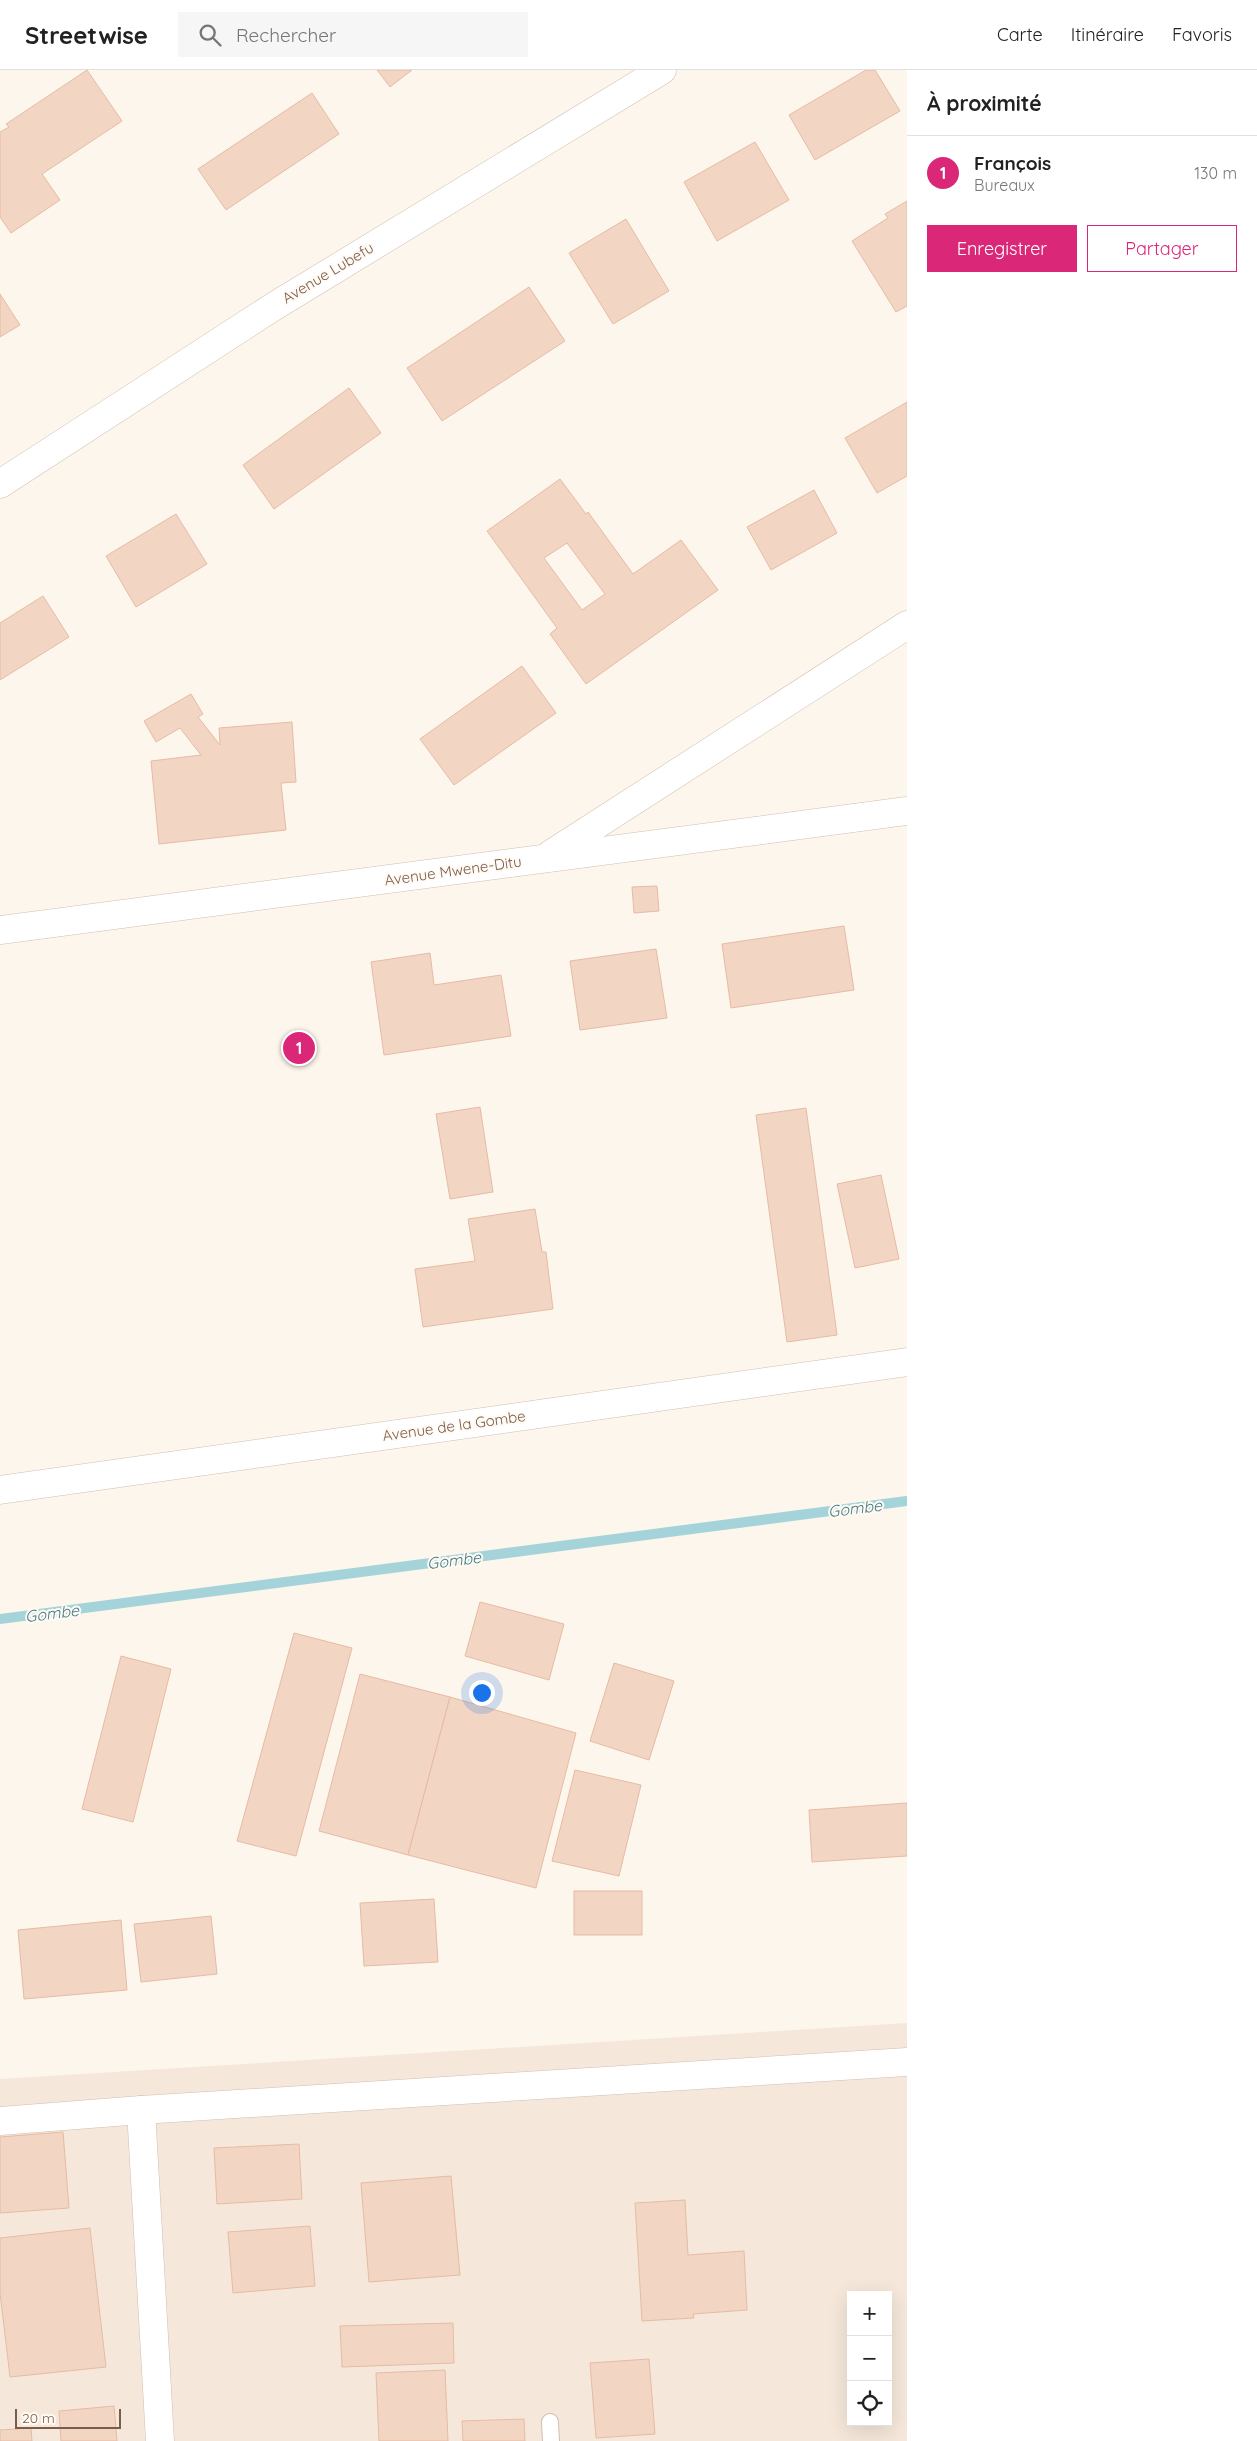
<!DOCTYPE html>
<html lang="fr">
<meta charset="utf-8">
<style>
:root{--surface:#fff;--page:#f6f6f6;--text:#222;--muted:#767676;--line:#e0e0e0;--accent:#db2777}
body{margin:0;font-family:Quicksand,sans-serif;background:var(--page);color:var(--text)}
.controls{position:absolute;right:15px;bottom:15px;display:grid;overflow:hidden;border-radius:0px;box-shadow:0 5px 20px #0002}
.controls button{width:45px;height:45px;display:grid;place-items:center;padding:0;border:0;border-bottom:1px solid var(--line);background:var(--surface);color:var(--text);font:25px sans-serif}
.scale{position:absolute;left:15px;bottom:12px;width:106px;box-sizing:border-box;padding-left:5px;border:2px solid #7a5c4d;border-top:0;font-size:14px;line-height:18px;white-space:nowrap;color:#7a5c4d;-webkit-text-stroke:4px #fffaf3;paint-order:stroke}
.you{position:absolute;left:481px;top:1622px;width:18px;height:18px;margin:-12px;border:4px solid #fff;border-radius:50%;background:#1a73e8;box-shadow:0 0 0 8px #1a73e833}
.badge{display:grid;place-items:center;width:32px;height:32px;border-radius:50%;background:var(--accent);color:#fff;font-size:16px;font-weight:700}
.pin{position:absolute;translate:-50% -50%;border:2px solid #fff;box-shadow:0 1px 5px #0006}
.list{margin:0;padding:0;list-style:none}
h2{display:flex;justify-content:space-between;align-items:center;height:65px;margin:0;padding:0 20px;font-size:21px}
h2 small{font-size:16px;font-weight:400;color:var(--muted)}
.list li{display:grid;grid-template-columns:32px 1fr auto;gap:15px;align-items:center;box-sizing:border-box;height:75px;padding:0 20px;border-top:1px solid var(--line)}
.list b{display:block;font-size:19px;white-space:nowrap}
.list p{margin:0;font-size:16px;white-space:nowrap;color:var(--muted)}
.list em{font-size:16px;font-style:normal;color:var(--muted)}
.actions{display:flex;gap:10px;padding:15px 20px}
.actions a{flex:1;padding:11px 0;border:1px solid var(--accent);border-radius:0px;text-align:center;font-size:18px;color:var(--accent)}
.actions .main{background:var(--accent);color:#fff}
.icon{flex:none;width:28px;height:28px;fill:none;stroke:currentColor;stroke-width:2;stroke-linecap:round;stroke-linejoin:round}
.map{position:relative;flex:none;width:907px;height:2371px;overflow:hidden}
header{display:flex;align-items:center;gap:30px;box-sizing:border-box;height:70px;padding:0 25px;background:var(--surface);border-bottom:1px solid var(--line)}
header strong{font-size:24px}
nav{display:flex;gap:28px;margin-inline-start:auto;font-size:18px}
.search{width:350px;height:45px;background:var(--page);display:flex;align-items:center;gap:12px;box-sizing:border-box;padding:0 18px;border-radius:0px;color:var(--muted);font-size:19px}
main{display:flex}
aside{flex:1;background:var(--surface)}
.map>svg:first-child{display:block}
</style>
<header>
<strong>Streetwise</strong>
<div class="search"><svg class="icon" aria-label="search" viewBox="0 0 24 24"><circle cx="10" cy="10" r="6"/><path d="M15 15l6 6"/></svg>Rechercher</div>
<nav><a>Carte</a><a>Itinéraire</a><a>Favoris</a></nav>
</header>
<main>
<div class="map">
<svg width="907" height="2371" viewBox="0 0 907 2371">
<rect width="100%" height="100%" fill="#fdf6ec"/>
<path fill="#f5e8da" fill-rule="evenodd" d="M907,1953v418h-907v-362zM851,2225h37v127h-37z"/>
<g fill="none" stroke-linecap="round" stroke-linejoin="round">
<polyline stroke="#a5d3da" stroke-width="10" points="0,1549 907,1431"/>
</g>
<g fill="#f3d5c3" stroke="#e6bba3" fill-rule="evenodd">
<polygon points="87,0 122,51 42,104 60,130 11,163 0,147 0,62 9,57 6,54"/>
<polygon points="377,0 412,0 390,17"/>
<polygon points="866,0 875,0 900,41 815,90 789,45"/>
<polygon points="312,23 339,64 226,140 198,99"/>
<polygon points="755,72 789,130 717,171 684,112"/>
<polygon points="907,131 907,236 896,242 852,171 888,148 885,144"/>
<polygon points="626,149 669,221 613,254 569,183"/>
<polygon points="529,217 565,271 442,351 407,298"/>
<polygon points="0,224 20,255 0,267"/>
<polygon points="349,318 381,363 274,439 243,395"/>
<polygon points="907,332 907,406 877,423 845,368"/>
<path d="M560,409l26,35 2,-2 45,62 48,-34 37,50 -132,94 -36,-50 7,-6 -70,-97zM567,473l38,51 -23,16 -38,-52z"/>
<polygon points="814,420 837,463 771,500 747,457"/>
<polygon points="176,444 207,494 136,537 106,486"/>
<polygon points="43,526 69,567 0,610 0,553"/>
<polygon points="522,596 556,643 454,715 420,669"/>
<polygon points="191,624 203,644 198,647 220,675 219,658 292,652 296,712 281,713 286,760 159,774 151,691 201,685 180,658 156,672 144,651"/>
<polygon points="657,816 659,841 634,843 632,817"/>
<polygon points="844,856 854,920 731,938 722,874"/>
<polygon points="656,879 667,948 580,960 570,891"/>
<polygon points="430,883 434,915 501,905 511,966 384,985 371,892"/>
<polygon points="480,1037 493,1122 450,1129 436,1044"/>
<polygon points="806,1038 837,1265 787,1272 756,1045"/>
<polygon points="881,1105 899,1189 855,1198 837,1114"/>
<polygon points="535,1139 542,1182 546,1182 553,1239 423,1257 415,1199 475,1191 468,1149"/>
<polygon points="480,1532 564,1554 549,1610 465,1586"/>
<polygon points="294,1563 352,1578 296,1786 237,1771"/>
<polygon points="121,1586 171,1599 133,1752 82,1739"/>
<polygon points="614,1593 674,1611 649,1690 590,1671"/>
<polygon points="360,1604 450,1627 408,1785 319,1761"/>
<polygon points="450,1627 576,1663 536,1818 408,1785"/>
<polygon points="575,1700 641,1715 619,1806 552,1791"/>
<polygon points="907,1733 907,1786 812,1792 809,1740"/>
<rect x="574" y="1821" width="68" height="44"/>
<polygon points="434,1829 438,1892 364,1896 360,1833"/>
<polygon points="211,1846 217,1904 141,1912 134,1854"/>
<polygon points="121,1850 127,1920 24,1929 18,1860"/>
<polygon points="63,2062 69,2138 0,2143 0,2067"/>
<polygon points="299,2074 302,2129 217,2134 214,2078"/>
<polygon points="451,2106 460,2205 369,2212 361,2113"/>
<polygon points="685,2130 688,2185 744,2181 747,2240 693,2244 694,2248 642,2251 635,2133"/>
<polygon points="310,2156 315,2216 233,2223 228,2162"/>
<polygon points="90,2158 106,2297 10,2307 0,2223 0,2168"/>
<polygon points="453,2253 454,2293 342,2297 340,2256"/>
<polygon points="649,2289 655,2364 596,2368 590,2293"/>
<polygon points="445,2300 448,2371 379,2371 376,2303"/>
<polygon points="114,2336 117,2371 61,2371 59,2341"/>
<polygon points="524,2349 525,2371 463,2371 462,2351"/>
<polygon points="31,2358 32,2371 0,2371 0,2360"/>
</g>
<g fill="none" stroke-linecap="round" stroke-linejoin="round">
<defs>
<polyline id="service" points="550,2352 551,2371"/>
<g id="minor">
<polyline points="0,414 273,237 662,0"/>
<polyline points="551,784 907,555"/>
<polyline points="0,860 907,741"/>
<polyline points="141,2040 160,2371"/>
<polyline points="0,2051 141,2040 907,1992"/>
</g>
<polyline id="tertiary" points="0,1420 907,1292"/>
</defs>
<use href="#service" stroke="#d1beb0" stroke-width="18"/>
<use href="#minor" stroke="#d1beb0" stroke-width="29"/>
<use href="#tertiary" stroke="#d1beb0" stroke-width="29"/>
<use href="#service" stroke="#fff" stroke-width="16"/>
<use href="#minor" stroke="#fff" stroke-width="28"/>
<use href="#tertiary" stroke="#fff" stroke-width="28"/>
</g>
<g text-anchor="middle" stroke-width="4" stroke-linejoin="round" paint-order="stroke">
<g font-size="15" fill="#7a5c4d" stroke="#fffaf3">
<text transform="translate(328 203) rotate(-31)" y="5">Avenue Lubefu</text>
<text transform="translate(453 801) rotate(-8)" y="5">Avenue Mwene-Ditu</text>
<text transform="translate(454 1356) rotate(-8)" y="5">Avenue de la Gombe</text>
</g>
<g font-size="16" font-style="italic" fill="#437c86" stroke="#fffaf3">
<text transform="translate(855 1438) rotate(-7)" y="6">Gombe</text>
<text transform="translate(454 1490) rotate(-7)" y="6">Gombe</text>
<text transform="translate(52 1543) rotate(-7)" y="6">Gombe</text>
</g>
</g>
</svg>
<div class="controls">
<button>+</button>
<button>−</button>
<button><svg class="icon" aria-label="locate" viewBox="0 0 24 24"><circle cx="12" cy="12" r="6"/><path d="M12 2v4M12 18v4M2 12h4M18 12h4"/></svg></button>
</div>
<div class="scale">20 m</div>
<div class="you"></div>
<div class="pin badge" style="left:299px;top:978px">1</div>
</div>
<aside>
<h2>À proximité<small></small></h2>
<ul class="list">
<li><span class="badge">1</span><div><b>François</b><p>Bureaux</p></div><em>130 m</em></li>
</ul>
<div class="actions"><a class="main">Enregistrer</a><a>Partager</a></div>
</aside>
</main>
